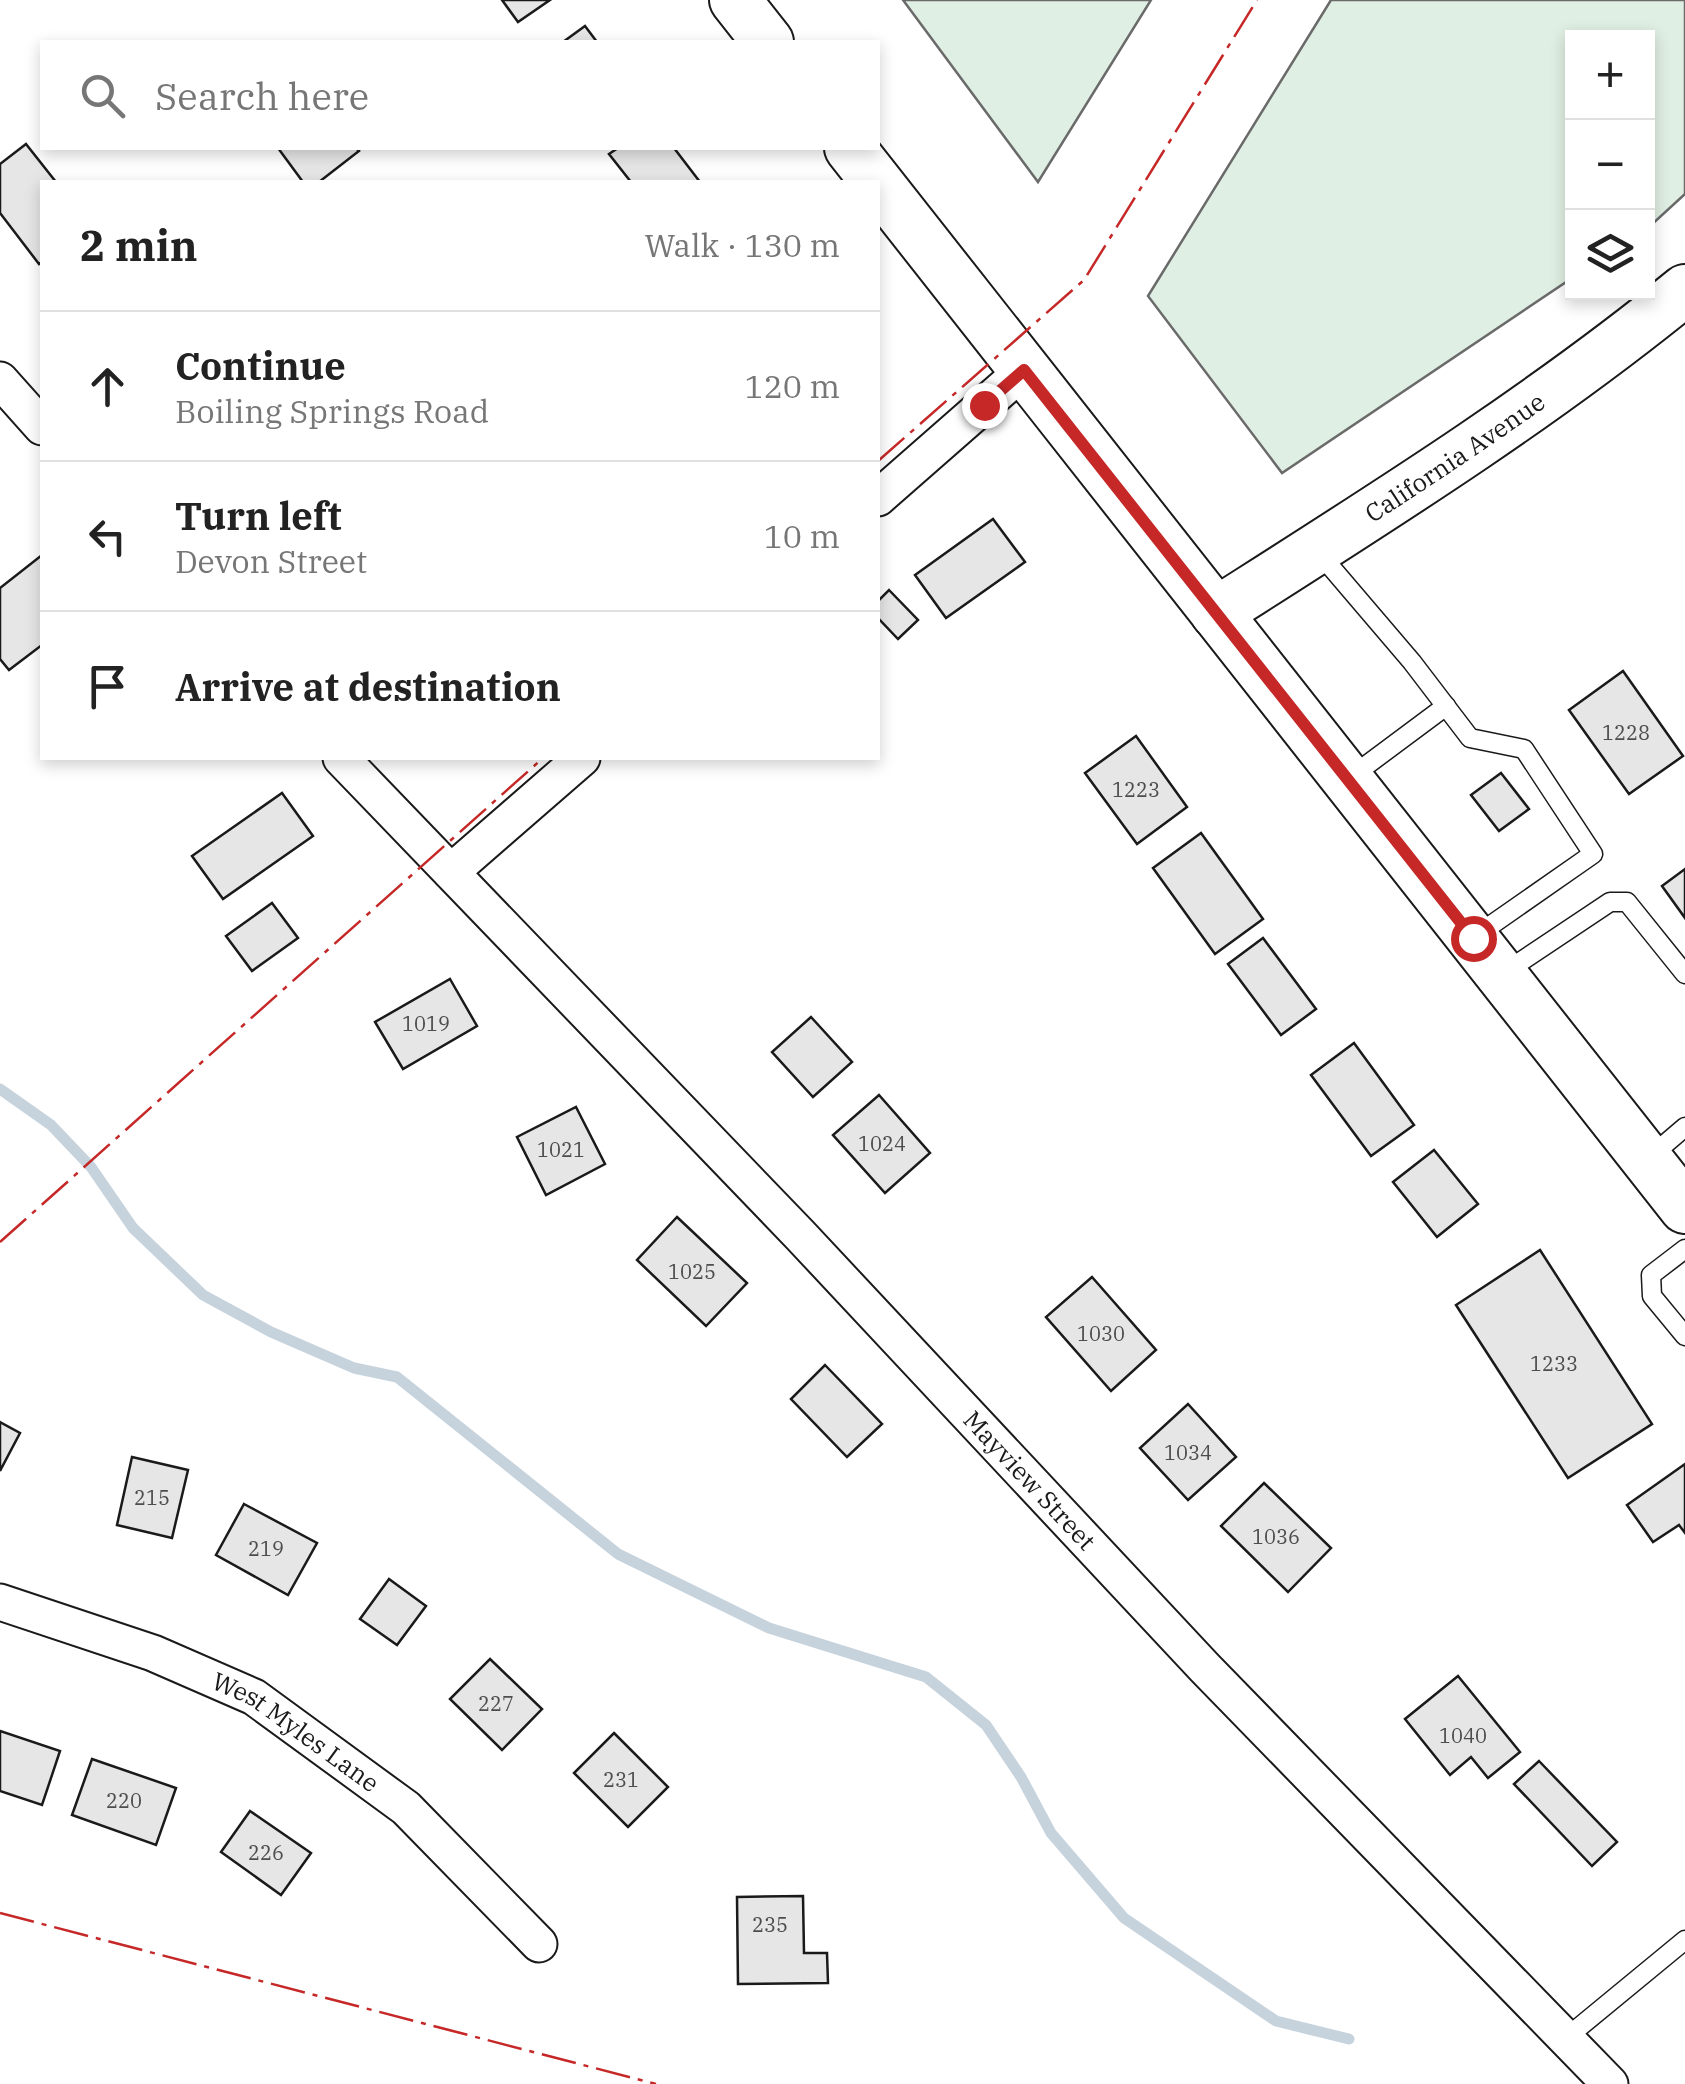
<!DOCTYPE html>
<meta charset="utf-8">
<style>
:root{--surface:#fff;--page:#f6f6f6;--text:#222;--muted:#767676;--line:#e0e0e0}
body{margin:0;font-family:"IBM Plex Serif",serif;background:var(--page);color:var(--text)}
.controls{position:absolute;right:30px;top:30px;display:grid;overflow:hidden;border-radius:0px;box-shadow:0 5px 15px #0003}
.controls button{width:90px;height:90px;display:grid;place-items:center;padding:0;border:0;border-bottom:2px solid var(--line);background:var(--surface);color:var(--text);font:50px sans-serif}
.stop{position:absolute;width:30px;height:30px;margin:-22px;border:8px solid #c62828;border-radius:50%;background:#fff}
.stop.end{background:#c62828;border-color:#fff;box-shadow:0 2px 10px #0008}
.list{margin:0;padding:0;list-style:none}
h2{display:flex;justify-content:space-between;align-items:center;height:130px;margin:0;padding:0 40px;font-size:42px}
h2 small{font-size:32px;font-weight:400;color:var(--muted)}
.list li{display:grid;grid-template-columns:65px 1fr auto;gap:30px;align-items:center;box-sizing:border-box;height:150px;padding:0 40px;border-top:2px solid var(--line)}
.list b{display:block;font-size:38px;white-space:nowrap}
.list p{margin:0;font-size:32px;white-space:nowrap;color:var(--muted)}
.list em{font-size:32px;font-style:normal;color:var(--muted)}
.icon{flex:none;width:55px;height:55px;fill:none;stroke:currentColor;stroke-width:2;stroke-linecap:round;stroke-linejoin:round}
.map{position:relative;flex:none;width:1685px;height:2084px;overflow:hidden}
.search{position:absolute;background:var(--surface);box-shadow:0 5px 15px #0003;left:40px;top:40px;width:840px;height:110px;display:flex;align-items:center;gap:25px;box-sizing:border-box;padding:0 35px;border-radius:0px;color:var(--muted);font-size:38px}
.panel{position:absolute;background:var(--surface);box-shadow:0 5px 15px #0003;left:40px;top:180px;width:840px;height:580px;border-radius:0px}
.map>svg:first-child{display:block}
</style>
<div class="map">
<svg width="1685" height="2084" viewBox="0 0 1685 2084">
<rect width="100%" height="100%" fill="#fff"/>
<g fill="#e0efe3" stroke="#6a6a6a" stroke-width="2.5">
<polygon points="903,0 1151,0 1038,182"/>
<polygon points="1331,0 1685,0 1685,194 1648,228 1648,38 1572,38 1572,278 1282,473 1148,296"/>
</g>
<g fill="none" stroke-linecap="round" stroke-linejoin="round">
<polyline stroke="#c6d2dc" stroke-width="11" points="0,1089 51,1125 91,1167 133,1228 203,1295 271,1332 354,1368 397,1377 618,1554 769,1628 926,1677 986,1725 1021,1777 1051,1833 1124,1918 1276,2021 1349,2039"/>
</g>
<g fill="#e6e6e6" stroke="#1a1a1a" stroke-width="2.5">
<polygon points="502,0 550,0 518,22"/>
<polygon points="585,26 597,42 563,42"/>
<polygon points="26,144 56,182 42,182 42,262 39,264 0,213 0,164"/>
<polygon points="278,148 356,148 359,151 319,182 303,182"/>
<polygon points="618,148 674,148 700,182 631,182 609,154"/>
<polygon points="993,519 1025,562 946,618 915,575"/>
<polygon points="42,555 42,645 9,670 0,659 0,588"/>
<polygon points="889,590 918,620 898,639 878,618 878,601"/>
<polygon points="1623,671 1683,756 1629,794 1569,710"/>
<polygon points="1136,736 1187,807 1137,844 1085,773"/>
<polygon points="1501,773 1529,809 1499,831 1471,795"/>
<polygon points="282,793 313,836 223,899 192,856"/>
<polygon points="1201,833 1263,919 1215,954 1153,868"/>
<polygon points="1685,869 1685,918 1662,886"/>
<polygon points="272,903 298,938 252,971 226,936"/>
<polygon points="1263,938 1316,1009 1281,1035 1228,964"/>
<polygon points="450,979 477,1026 403,1069 375,1022"/>
<polygon points="811,1017 852,1062 813,1097 772,1052"/>
<polygon points="1354,1043 1414,1125 1371,1156 1311,1075"/>
<polygon points="879,1095 930,1153 885,1193 833,1135"/>
<polygon points="576,1107 605,1164 546,1195 517,1137"/>
<polygon points="1434,1150 1478,1204 1437,1237 1393,1182"/>
<polygon points="677,1217 747,1283 706,1326 637,1260"/>
<polygon points="1540,1250 1652,1424 1568,1478 1456,1305"/>
<polygon points="1092,1277 1156,1350 1111,1391 1046,1317"/>
<polygon points="825,1365 882,1424 847,1457 791,1399"/>
<polygon points="1188,1404 1236,1457 1188,1500 1140,1448"/>
<polygon points="0,1422 20,1433 0,1471"/>
<polygon points="132,1457 188,1470 172,1538 117,1525"/>
<polygon points="1685,1464 1685,1533 1679,1525 1653,1542 1627,1505"/>
<polygon points="1264,1483 1331,1548 1288,1592 1221,1526"/>
<polygon points="244,1504 317,1543 288,1595 216,1555"/>
<polygon points="389,1579 426,1606 397,1645 360,1619"/>
<polygon points="490,1659 542,1709 502,1750 450,1699"/>
<polygon points="1458,1676 1520,1752 1488,1778 1471,1757 1450,1775 1405,1719"/>
<polygon points="0,1731 60,1751 42,1805 0,1791"/>
<polygon points="614,1733 668,1787 628,1827 574,1773"/>
<polygon points="92,1759 176,1788 156,1845 72,1815"/>
<polygon points="1539,1761 1617,1842 1592,1866 1514,1784"/>
<polygon points="250,1811 311,1853 281,1895 221,1852"/>
<polygon points="803,1896 804,1953 827,1953 828,1983 738,1984 737,1897"/>
</g>
<g fill="none" stroke-linecap="round" stroke-linejoin="round">
<defs>
<g id="lane">
<polyline points="1319,553 1412,662 1470,738 1524,749 1593,854 1474,937"/>
<polyline points="1352,776 1446,706"/>
<polyline points="1502,974 1610,902 1627,902 1685,974"/>
<polyline points="1651,1156 1685,1127"/>
<polyline points="1685,1249 1651,1275 1652,1296 1685,1336"/>
<polyline points="1566,2038 1685,1940"/>
</g>
<g id="street">
<polyline points="0,380 42,427"/>
<polyline points="878,498 1024,370"/>
<path id="s1" d="M341,758l459,477 405,433 405,416"/>
<polyline points="451,872 582,758"/>
<path id="s2" d="M0,1602l153,51 101,44 152,111 133,136"/>
</g>
<g id="secondary">
<polyline points="735,0 768,42"/>
<polyline points="850,148 1685,1208"/>
<path id="s3" d="M1216,613c160,-102 322,-203 469,-323"/>
</g>
</defs>
<use href="#lane" stroke="#1a1a1a" stroke-width="21"/>
<use href="#street" stroke="#1a1a1a" stroke-width="39"/>
<use href="#secondary" stroke="#1a1a1a" stroke-width="54"/>
<use href="#lane" stroke="#fff" stroke-width="18"/>
<use href="#street" stroke="#fff" stroke-width="35"/>
<use href="#secondary" stroke="#fff" stroke-width="50"/>
<g stroke="#c62828" stroke-width="2.5" stroke-dasharray="35 8 5 8" stroke-linecap="butt">
<polyline points="878,461 1084,280 1257,0"/>
<polyline points="0,1242 543,758"/>
<polyline points="0,1913 656,2084"/>
</g>
</g>
<g fill="none" stroke-linecap="round" stroke-linejoin="round">
<polyline stroke="#c62828" stroke-width="12" points="984,405 1024,370 1473,938"/>
</g>
<g text-anchor="middle" stroke-width="8" stroke-linejoin="round" paint-order="stroke">
<g font-size="20" fill="#4d4d4d">
<text x="1626" y="740">1228</text>
<text x="1136" y="797">1223</text>
<text x="426" y="1031">1019</text>
<text x="882" y="1151">1024</text>
<text x="561" y="1157">1021</text>
<text x="692" y="1279">1025</text>
<text x="1101" y="1341">1030</text>
<text x="1554" y="1371">1233</text>
<text x="1188" y="1460">1034</text>
<text x="152" y="1505">215</text>
<text x="1276" y="1544">1036</text>
<text x="266" y="1556">219</text>
<text x="496" y="1711">227</text>
<text x="1463" y="1743">1040</text>
<text x="621" y="1787">231</text>
<text x="124" y="1808">220</text>
<text x="266" y="1860">226</text>
<text x="770" y="1932">235</text>
</g>
<g font-size="25" fill="#1a1a1a" stroke="#fff">
<text dy="9" stroke="none"><textPath href="#s3" startOffset="285">California Avenue</textPath></text>
<text dy="9" stroke="none"><textPath href="#s1" startOffset="998">Mayview Street</textPath></text>
<text dy="9" stroke="none"><textPath href="#s2" startOffset="325">West Myles Lane</textPath></text>
</g>
</g>
</svg>
<div class="controls">
<button>+</button>
<button>−</button>
<button><svg class="icon" aria-label="layers" viewBox="0 0 24 24"><path d="M12 4l9 5-9 5-9-5zM3 14l9 5 9-5"/></svg></button>
</div>
<div class="stop" style="left:1473px;top:938px"></div>
<div class="stop end" style="left:984px;top:405px"></div>
<div class="search"><svg class="icon" aria-label="search" viewBox="0 0 24 24"><circle cx="10" cy="10" r="6"/><path d="M15 15l6 6"/></svg>Search here</div>
<section class="panel">
<h2>2 min<small>Walk · 130 m</small></h2>
<ul class="list">
<li><svg class="icon" aria-label="ahead" viewBox="0 0 24 24"><path d="M12 20V5M6 11l6-6 6 6"/></svg><div><b>Continue</b><p>Boiling Springs Road</p></div><em>120 m</em></li>
<li><svg class="icon" aria-label="left" viewBox="0 0 24 24"><path d="M17 20v-9H6M10 6l-5 5 5 5"/></svg><div><b>Turn left</b><p>Devon Street</p></div><em>10 m</em></li>
<li><svg class="icon" aria-label="arrive" viewBox="0 0 24 24"><path d="M6 21V4h12l-3 4 3 4H6"/></svg><div><b>Arrive at destination</b></div></li>
</ul>
</section>
</div>
